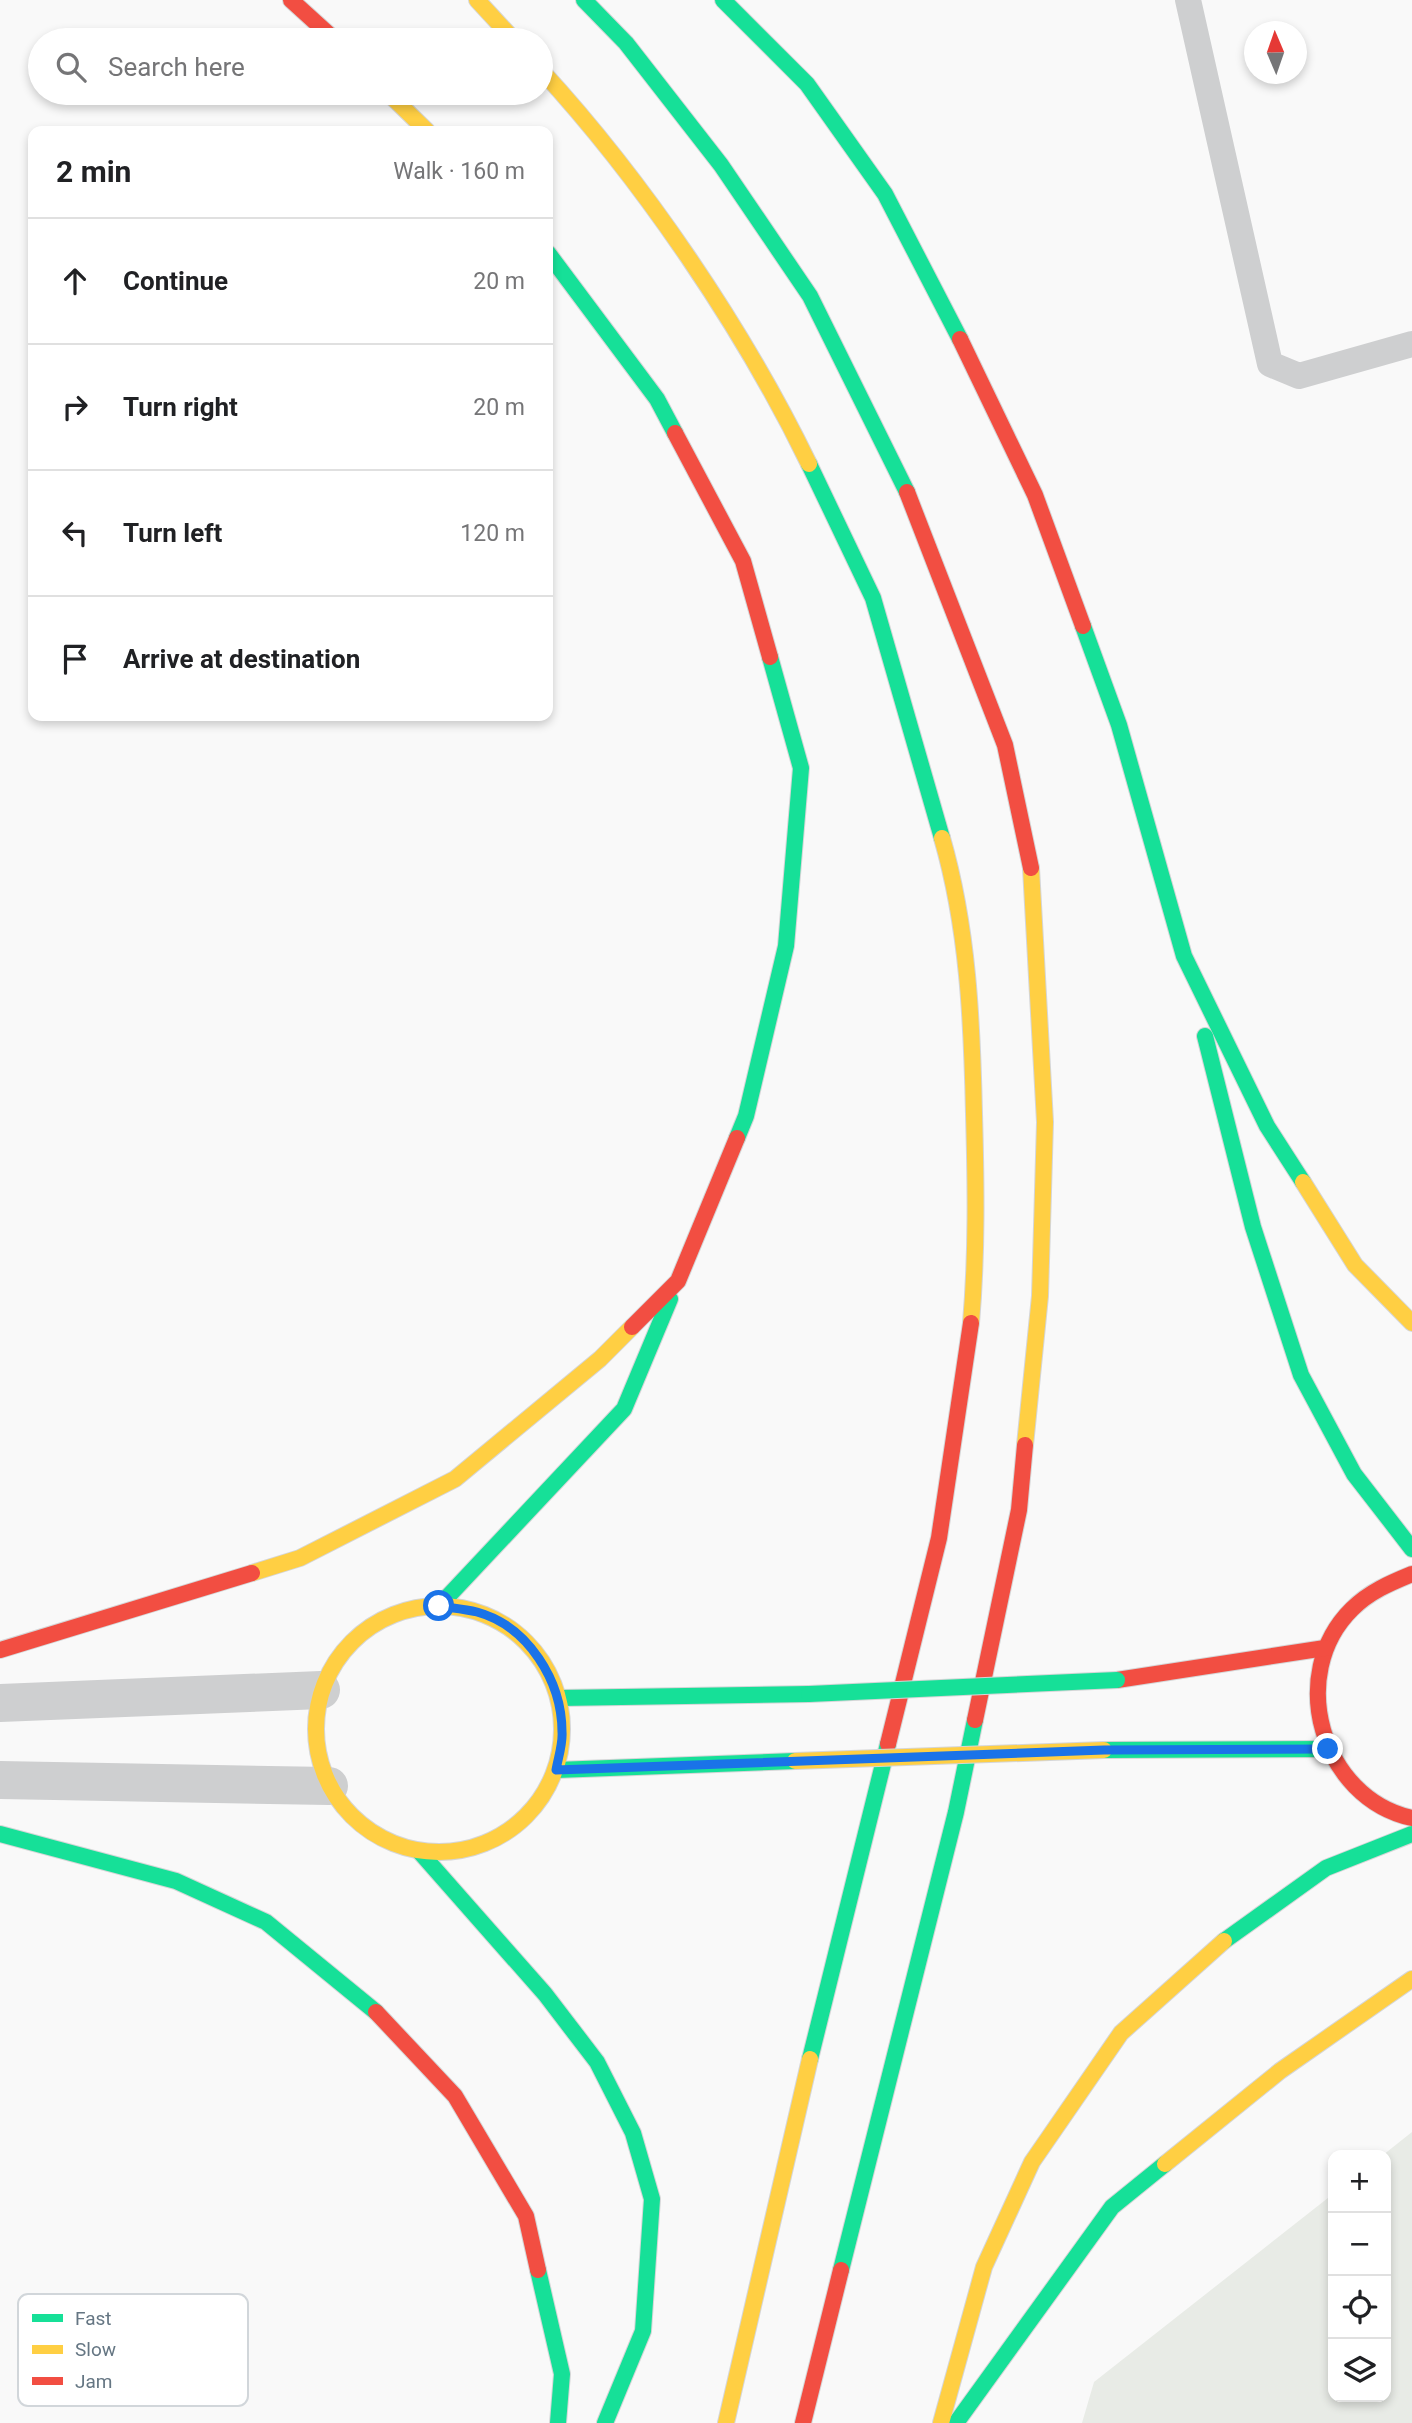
<!DOCTYPE html>
<meta charset="utf-8">
<style>
:root{--surface:#fff;--page:#f2f2f2;--text:#202124;--muted:#757577;--line:#e0e0e0}
body{margin:0;font-family:Roboto,sans-serif;background:var(--page);color:var(--text)}
.controls{position:absolute;right:21px;bottom:21px;display:grid;overflow:hidden;border-radius:14px;box-shadow:0 4px 10px #0003}
.controls button{width:63px;height:63px;display:grid;place-items:center;padding:0;border:0;border-bottom:2px solid var(--line);background:var(--surface);color:var(--text);font:35px sans-serif}
.compass{position:absolute;left:1244px;top:21px;width:63px;height:63px;border-radius:50%;background:var(--surface);box-shadow:0 4px 10px #0003;rotate:358deg}
.stop{position:absolute;width:21px;height:21px;margin:-16px;border:5px solid #1a73e8;border-radius:50%;background:#fff}
.stop.end{background:#1a73e8;border-color:#fff;box-shadow:0 2px 7px #0008}
.list{margin:0;padding:0;list-style:none}
h2{display:flex;justify-content:space-between;align-items:center;height:91px;margin:0;padding:0 28px;font-size:30px}
h2 small{font-size:23px;font-weight:400;color:var(--muted)}
.list li{display:grid;grid-template-columns:46px 1fr auto;gap:21px;align-items:center;box-sizing:border-box;height:126px;padding:0 28px;border-top:2px solid var(--line)}
.list b{display:block;font-size:26px;white-space:nowrap}
.list em{font-size:23px;font-style:normal;color:var(--muted)}
.icon{flex:none;width:38px;height:38px;fill:none;stroke:currentColor;stroke-width:2;stroke-linecap:round;stroke-linejoin:round}
.map{position:relative;flex:none;width:1412px;height:2423px;overflow:hidden}
.search{position:absolute;background:var(--surface);box-shadow:0 4px 10px #0003;left:28px;top:28px;width:525px;height:77px;display:flex;align-items:center;gap:18px;box-sizing:border-box;padding:0 24px;border-radius:38px;color:var(--muted);font-size:26px}
.panel{position:absolute;background:var(--surface);box-shadow:0 4px 10px #0003;left:28px;top:126px;width:525px;height:595px;border-radius:14px}
.map>svg:first-child{display:block}
</style>
<div class="map">
<svg width="1412" height="2423" viewBox="0 0 1412 2423">
<rect width="100%" height="100%" fill="#f9f9f9"/>
<polygon fill="#e8ebe6" points="1412,2132 1412,2423 1082,2423 1094,2382 1333,2194 1333,2397 1386,2397 1386,2155 1383,2155"/>
<g fill="none" stroke-linecap="round" stroke-linejoin="round">
<defs>
<g id="fast">
<polyline points="584,0 626,43 721,165 810,296 907,492"/>
<polyline points="723,0 807,84 885,194 960,339"/>
<polyline points="548,253 657,399 675,433"/>
<polyline points="809,464 873,598 942,838"/>
<polyline points="1083,626 1119,725 1184,956 1267,1126 1303,1182"/>
<polyline points="1205,1036 1253,1227 1301,1375 1354,1474 1412,1549"/>
<polyline points="737,1138 746,1116 786,946 801,768 770,657"/>
<polyline points="439,1606 624,1409 670,1299"/>
<polyline points="559,1698 809,1694"/>
<polyline points="1104,1750 1328,1749"/>
<polyline points="556,1770 795,1761"/>
<polyline points="0,1834 176,1881 266,1922 376,2012"/>
<polyline points="419,1851 545,1994 597,2062 633,2133 652,2199 643,2331 605,2423"/>
<polyline points="1224,1941 1326,1868 1412,1834"/>
<polyline points="810,2059 888,1744"/>
<polyline points="538,2270 562,2374 558,2423"/>
<polyline points="841,2270 956,1812 975,1720"/>
<polyline points="956,2423 1112,2207 1165,2164"/>
</g>
<g id="slow">
<polyline points="477,0 514,40"/>
<path d="M541,70c102,111 202,258 268,394"/>
<polyline points="388,93 427,131"/>
<path d="M942,838c26,90 30,183 32,276 2,70 3,139 -3,209"/>
<polyline points="1303,1182 1355,1265 1412,1323"/>
<polyline points="1025,1445 1040,1296 1045,1122 1031,868"/>
<polyline points="252,1573 300,1558 455,1479 600,1359 632,1327"/>
<circle cx="439" cy="1729" r="123"/>
<polyline points="1165,2164 1280,2071 1412,1979"/>
<polyline points="726,2423 810,2059"/>
<polyline points="941,2423 984,2267 1032,2162 1121,2033 1224,1941"/>
</g>
<g id="jam">
<polyline points="291,0 335,40"/>
<polyline points="960,339 1035,495 1083,626"/>
<polyline points="675,433 743,561 770,657"/>
<polyline points="907,492 1005,745 1031,868"/>
<polyline points="632,1327 678,1281 737,1138"/>
<path d="M1412,1574c-22,9 -43,18 -60,35 -66,65 -31,189 60,209"/>
<polyline points="0,1650 252,1573"/>
<polyline points="1117,1680 1325,1648"/>
<polyline points="975,1720 1019,1510 1025,1445"/>
<polyline points="888,1744 939,1538 971,1323"/>
<polyline points="376,2012 455,2096 526,2216 538,2270"/>
<polyline points="803,2423 841,2270"/>
</g>
</defs>
<use href="#fast" stroke="#d5d6d7" stroke-width="18"/>
<use href="#slow" stroke="#d5d6d7" stroke-width="18"/>
<use href="#jam" stroke="#d5d6d7" stroke-width="18"/>
<polyline stroke="#cecfd0" stroke-width="26" points="1188,0 1270,364 1299,376 1412,344"/>
<g stroke="#cecfd0" stroke-width="38">
<polyline points="0,1703 321,1690"/>
<polyline points="0,1780 329,1786"/>
</g>
<use href="#fast" stroke="#16e098" stroke-width="16"/>
<use href="#slow" stroke="#ffcf43" stroke-width="16"/>
<use href="#jam" stroke="#f24e42" stroke-width="16"/>
<defs>
<polyline id="fast-bridge" points="809,1694 1117,1680"/>
<polyline id="slow-bridge" points="795,1761 1104,1750"/>
</defs>
<use href="#fast-bridge" stroke="#d5d6d7" stroke-width="18" stroke-linecap="butt"/>
<use href="#slow-bridge" stroke="#d5d6d7" stroke-width="18" stroke-linecap="butt"/>
<use href="#fast-bridge" stroke="#16e098" stroke-width="16"/>
<use href="#slow-bridge" stroke="#ffcf43" stroke-width="16"/>
</g>
<g fill="none" stroke-linecap="round" stroke-linejoin="round">
<path stroke="#1a73e8" stroke-width="9" d="M439,1606c13,2 26,3 38,6 51,14 85,69 85,120 1,12 -4,26 -6,38l548,-20 224,-1"/>
</g>
<rect x="18" y="2294" width="230" height="112" rx="10" fill="#fff" stroke="#d1d6da" stroke-width="2"/>
<rect x="32" y="2314" width="31" height="8" fill="#16e098"/>
<rect x="32" y="2345" width="31" height="9" fill="#ffcf43"/>
<rect x="32" y="2377" width="31" height="8" fill="#f24e42"/>
<g font-size="19" fill="#657683">
<text x="75" y="2325">Fast</text>
<text x="75" y="2356">Slow</text>
<text x="75" y="2388">Jam</text>
</g>
</svg>
<div class="controls">
<button>+</button>
<button>−</button>
<button><svg class="icon" aria-label="locate" viewBox="0 0 24 24"><circle cx="12" cy="12" r="6"/><path d="M12 2v4M12 18v4M2 12h4M18 12h4"/></svg></button>
<button><svg class="icon" aria-label="layers" viewBox="0 0 24 24"><path d="M12 4l9 5-9 5-9-5zM3 14l9 5 9-5"/></svg></button>
</div>
<svg class="compass" viewBox="-18 -18 36 36"><path d="M0-13l5 13h-10z" fill="#e53935"/><path d="M0 13l5-13h-10z" fill="#757577"/></svg>
<div class="stop" style="left:439px;top:1606px"></div>
<div class="stop end" style="left:1328px;top:1749px"></div>
<div class="search"><svg class="icon" aria-label="search" viewBox="0 0 24 24"><circle cx="10" cy="10" r="6"/><path d="M15 15l6 6"/></svg>Search here</div>
<section class="panel">
<h2>2 min<small>Walk · 160 m</small></h2>
<ul class="list">
<li><svg class="icon" aria-label="ahead" viewBox="0 0 24 24"><path d="M12 20V5M6 11l6-6 6 6"/></svg><div><b>Continue</b></div><em>20 m</em></li>
<li><svg class="icon" aria-label="right" viewBox="0 0 24 24"><path d="M7 20v-9h11M14 6l5 5-5 5"/></svg><div><b>Turn right</b></div><em>20 m</em></li>
<li><svg class="icon" aria-label="left" viewBox="0 0 24 24"><path d="M17 20v-9H6M10 6l-5 5 5 5"/></svg><div><b>Turn left</b></div><em>120 m</em></li>
<li><svg class="icon" aria-label="arrive" viewBox="0 0 24 24"><path d="M6 21V4h12l-3 4 3 4H6"/></svg><div><b>Arrive at destination</b></div></li>
</ul>
</section>
</div>
